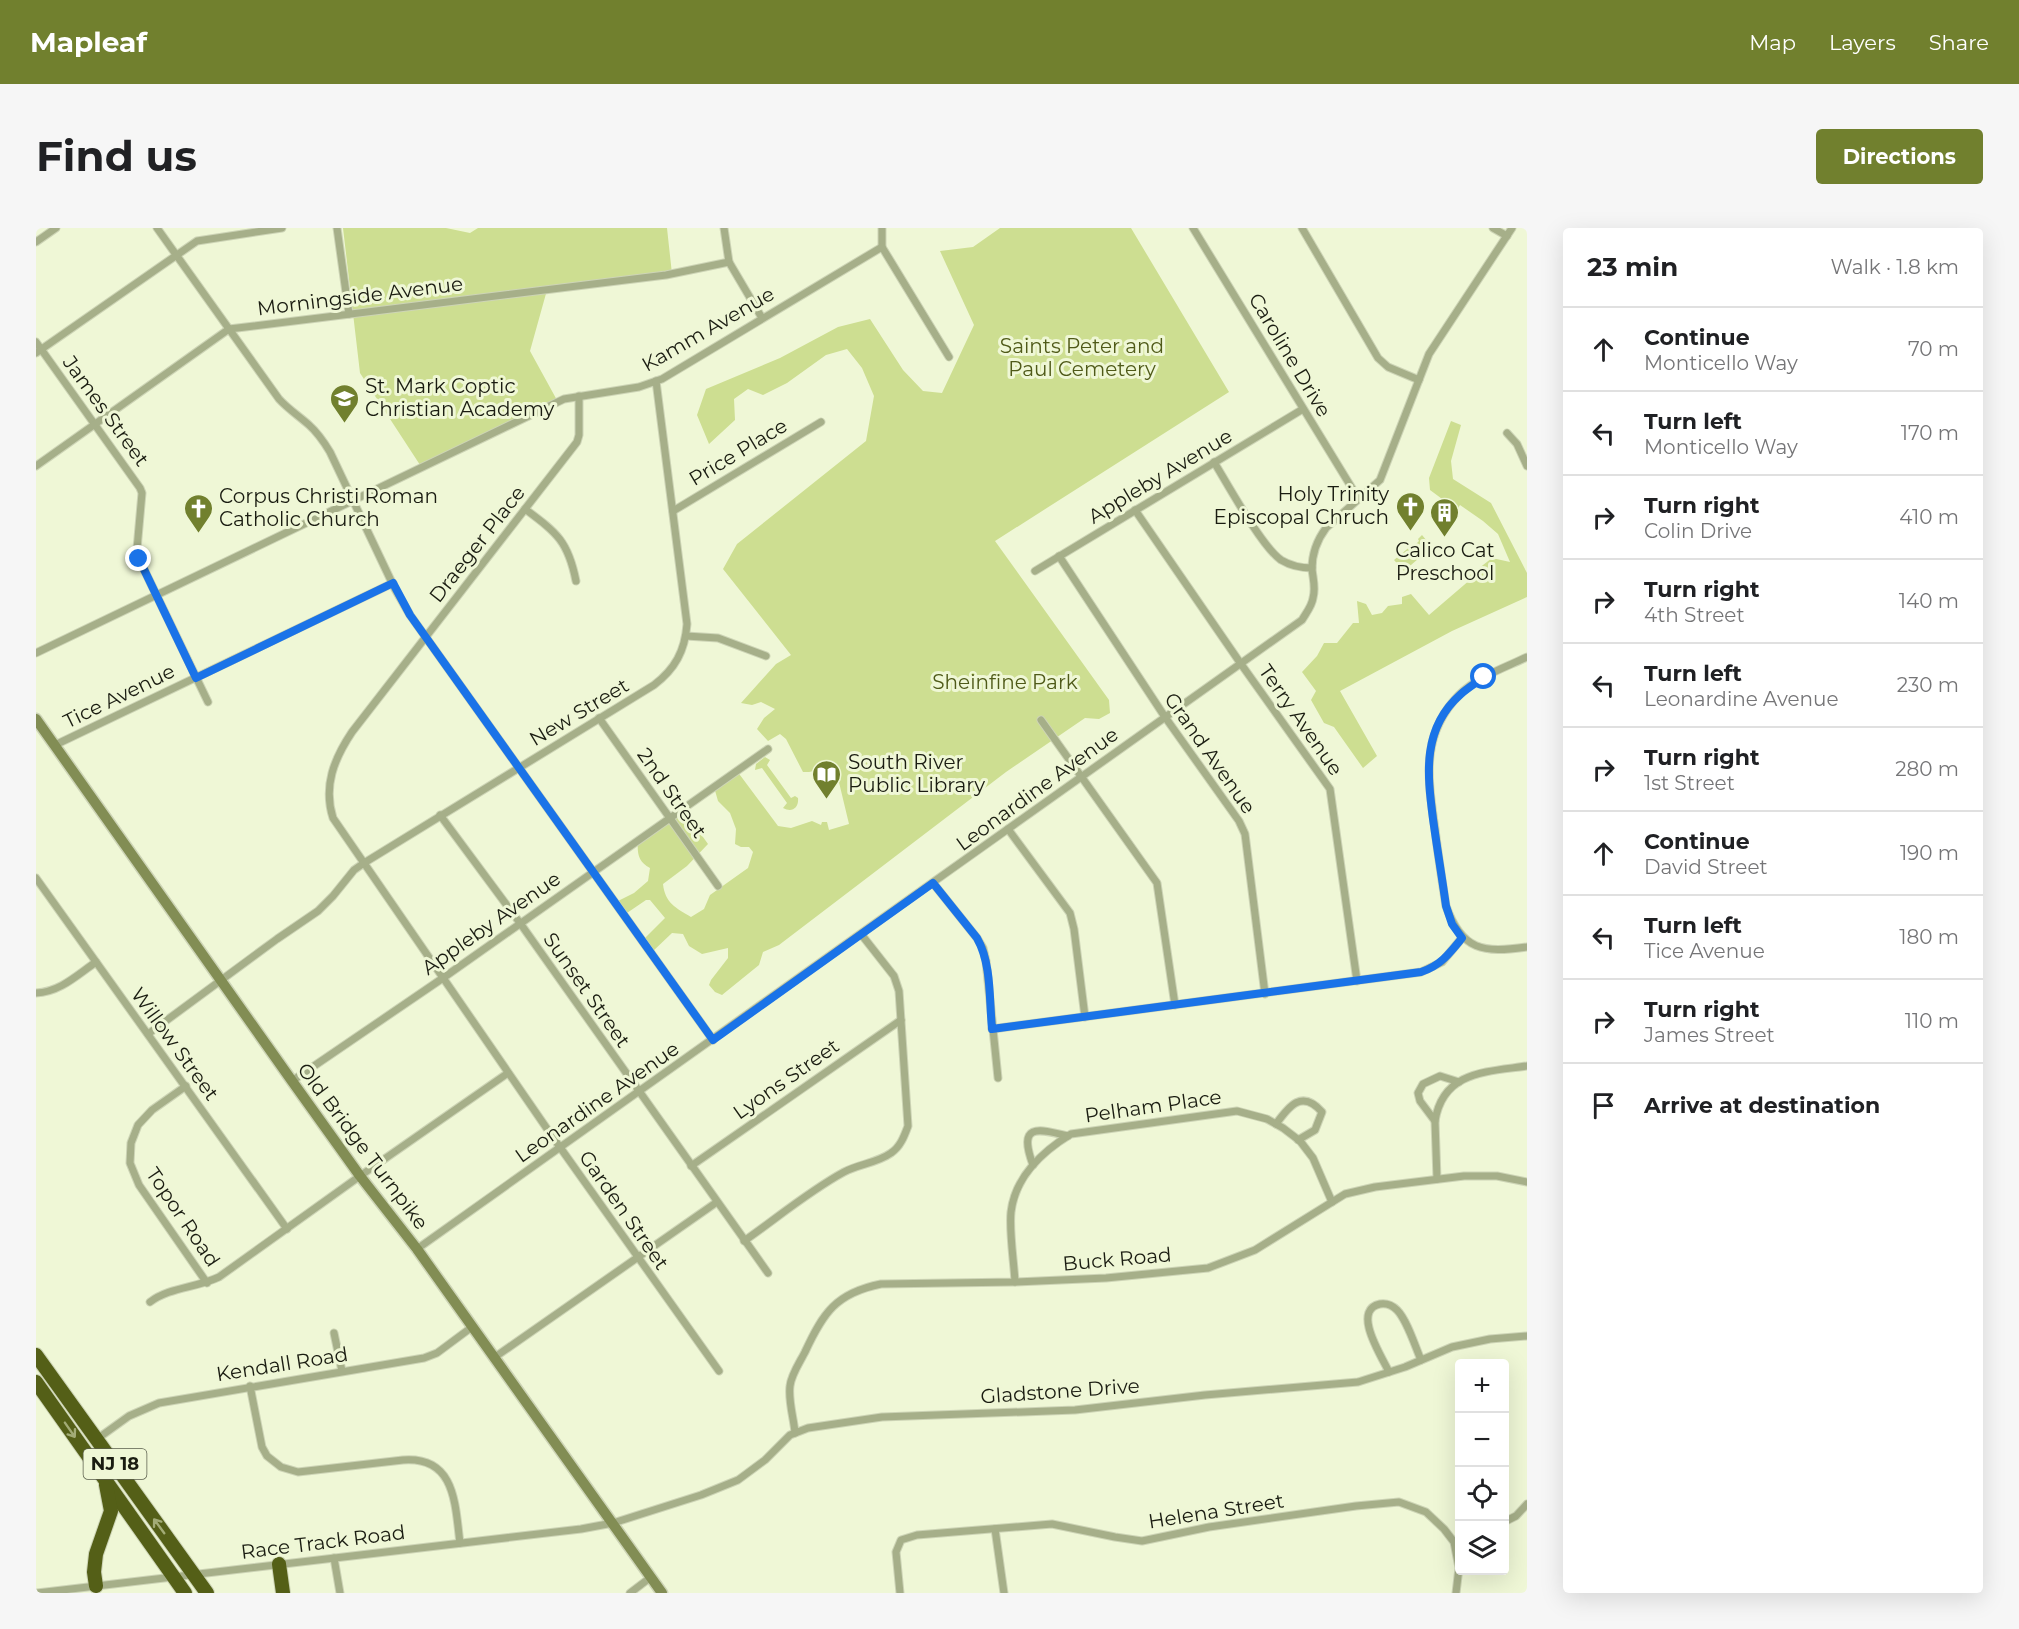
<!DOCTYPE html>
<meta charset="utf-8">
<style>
:root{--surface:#fff;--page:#f6f6f6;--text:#202124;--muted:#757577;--line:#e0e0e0;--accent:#71802e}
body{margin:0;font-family:Montserrat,sans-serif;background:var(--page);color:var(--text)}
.controls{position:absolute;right:18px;bottom:18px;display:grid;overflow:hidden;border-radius:6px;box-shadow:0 6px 24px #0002}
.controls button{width:54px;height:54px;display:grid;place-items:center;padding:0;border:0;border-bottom:2px solid var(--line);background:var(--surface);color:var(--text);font:30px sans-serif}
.stop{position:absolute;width:18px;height:18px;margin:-14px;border:4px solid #1a73e8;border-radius:50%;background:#fff}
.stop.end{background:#1a73e8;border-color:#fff;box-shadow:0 2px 6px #0008}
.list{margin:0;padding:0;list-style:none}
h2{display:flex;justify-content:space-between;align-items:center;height:78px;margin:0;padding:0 24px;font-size:26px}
h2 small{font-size:20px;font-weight:400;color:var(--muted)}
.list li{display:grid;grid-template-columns:39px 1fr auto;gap:18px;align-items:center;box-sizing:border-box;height:84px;padding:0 24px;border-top:2px solid var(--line)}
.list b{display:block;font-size:22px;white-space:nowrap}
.list p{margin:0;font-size:20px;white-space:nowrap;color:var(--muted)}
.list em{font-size:20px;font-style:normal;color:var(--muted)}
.icon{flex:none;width:33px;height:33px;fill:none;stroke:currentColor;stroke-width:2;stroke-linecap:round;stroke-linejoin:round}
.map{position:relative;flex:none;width:1491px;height:1365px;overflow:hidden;border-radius:6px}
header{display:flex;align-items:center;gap:36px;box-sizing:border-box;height:84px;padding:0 30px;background:var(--accent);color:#fff}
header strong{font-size:28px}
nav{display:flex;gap:33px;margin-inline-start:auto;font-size:21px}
.intro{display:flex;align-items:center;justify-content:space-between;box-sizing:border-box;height:144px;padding:0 36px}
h1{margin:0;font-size:42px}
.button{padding:15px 27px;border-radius:6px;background:var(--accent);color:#fff;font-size:21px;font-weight:700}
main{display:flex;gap:36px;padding:0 36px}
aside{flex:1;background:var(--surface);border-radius:6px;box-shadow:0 6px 24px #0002}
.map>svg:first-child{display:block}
</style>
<header>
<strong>Mapleaf</strong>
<nav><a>Map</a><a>Layers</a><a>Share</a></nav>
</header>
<div class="intro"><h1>Find us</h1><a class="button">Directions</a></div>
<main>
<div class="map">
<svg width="1491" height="1365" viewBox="0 0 1491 1365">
<rect width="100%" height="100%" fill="#eff7d6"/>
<g fill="#cdde91">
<polygon points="307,0 410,0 434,5 442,0 631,0 636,46 511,62 494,123 522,174 386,240 324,145"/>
<path d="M964,0h131l98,164 -234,149 114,159 1,13 -11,6 -14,-1 -79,54 -227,173 -16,7 -4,13 -37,30 -7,-3 -6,-7 2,-5 17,-22v-10l-26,6 -13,-8 -6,-12 -11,-1 -21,20 -9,-12 23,-23 -15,-18h-4l-22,15 -10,-12 20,-10 14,-12 2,-13c-12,-6 -13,-15 -12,-28l45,-31 25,35 -21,22 -24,18c2,19 13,24 28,33l13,-8 6,-14 38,-27 5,-16 -4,-5h-8l-6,-3 1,-15 -6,-16 -12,-12 -4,-14 23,-16 41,55 13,2 21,-7 9,4 1,-3h5l2,8 20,-6 -12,-50 2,-4 -5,-4c-11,1 -20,7 -31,6l-17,-33 -6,-5 -12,7 -11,-12 7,-11 11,-9 -14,-7 -9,3 -11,-2 35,-39 15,-9 -68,-86 14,-25 129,-103 8,-45 -12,-28 -15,-19 -21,6 -39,28 -24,12 -15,-6 -14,10 1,21 -26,24 -12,-29 9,-26 74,-31 58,-31 32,-8 33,51 20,21 19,2 32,-68 -34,-74 33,-4z"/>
<polygon points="1415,193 1425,197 1415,233 1417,251 1455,275 1491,345 1491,369 1416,403 1304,463 1341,528 1327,540 1298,499 1288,495 1275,472 1280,463 1266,444 1281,428 1288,415 1301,415 1317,395 1323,395 1321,373 1330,376 1336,387 1346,385 1352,378 1366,376 1366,369 1375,366 1393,387 1435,351 1433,348 1456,330 1474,334 1462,306 1447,293 1424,277 1421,282 1394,262 1393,250"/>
<polygon points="1386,307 1396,319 1368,343 1358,332 1376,317 1378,318 1383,313 1382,311"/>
<path d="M729,529l5,3 -3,5 24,33 4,-2 3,2c1,10 -6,15 -15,10l4,-5 -25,-35 -7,2 1,-6z"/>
</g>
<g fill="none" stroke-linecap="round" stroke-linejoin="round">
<defs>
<g id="street">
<path d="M121,0l122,171c9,10 20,17 30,26 9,8 15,17 21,27l65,137 15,26 303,425"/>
<polyline points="301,0 313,86"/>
<polyline points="688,0 693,34 726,90"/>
<polyline points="846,0 846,19 913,129"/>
<polyline points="1157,0 1322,270"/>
<polyline points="1266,0 1342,130 1352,139 1383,152"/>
<polyline points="1457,0 1471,8"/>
<polyline points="0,14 20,0"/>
<polyline points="0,114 104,260 106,265 101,321 103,331 172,474"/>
<polyline points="0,125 161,13 246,0"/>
<path d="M543,168v39l-2,7 -225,290c-18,27 -29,54 -19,86l219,318 167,235"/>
<polyline points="1471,205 1481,216 1491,238"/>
<path d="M1178,234c14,23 48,85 67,98 10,6 20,8 31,8"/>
<polyline points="0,238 193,101 630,47 693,34"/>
<path d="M489,281c32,24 43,32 51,72"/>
<polyline points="1099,282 1205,436 1294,561 1321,753"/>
<polyline points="637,283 785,194"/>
<polyline points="1023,328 1129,489 1203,593 1209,606 1229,766"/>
<polyline points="999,343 1267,181"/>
<polyline points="650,408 682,410 730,428"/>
<polyline points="0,425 528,171 603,159 626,151 846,19"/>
<path d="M1491,429c-23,11 -50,20 -68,38 -39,40 -31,84 -24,134 3,26 7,51 11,77 16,45 37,47 81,41"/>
<polyline points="563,490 682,658"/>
<polyline points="1005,492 1121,655 1139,777"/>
<polyline points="19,517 357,355"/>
<polyline points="404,587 484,695 732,1045"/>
<polyline points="972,601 1034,685 1038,701 1049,789"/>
<polyline points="0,650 251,1001"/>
<polyline points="897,655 941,710 947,720 950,733 962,850"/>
<path d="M0,765c24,-1 41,-18 60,-31"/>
<polyline points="956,801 1385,744 1406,734 1426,710"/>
<path d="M112,806l129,-95 41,-28 15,-15 21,-26 10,-7 290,-178c21,-16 31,-34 33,-61l-31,-243"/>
<polyline points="256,853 407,750 732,521"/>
<polyline points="150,858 116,882 102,897 95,915 94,935 103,957 171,1055"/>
<path d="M1399,893c8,-50 51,-49 92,-55"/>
<path d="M1240,896c13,-18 26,-35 46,-12l-7,18 -17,10"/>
<path d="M997,937c-15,-41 3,-37 35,-29"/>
<polyline points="655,938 865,792"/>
<polyline points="1401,951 1399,893 1384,873 1382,865 1387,856 1404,848 1423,854"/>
<path d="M708,1013c33,-23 65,-50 100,-69 15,-8 33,-9 47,-19 9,-6 13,-16 17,-27l-9,-135 -5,-15 -33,-42"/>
<path d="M381,1021l885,-629c4,-7 10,-14 11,-22 3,-10 0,-19 -1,-29 0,-16 5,-29 14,-41l54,-48 49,-126 83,-126"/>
<path d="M979,1054c-1,-20 -6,-50 -4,-70 4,-35 32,-61 60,-78l166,-23 30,8 16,9 17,13 13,17 19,44"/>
<path d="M114,1074c20,-15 46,-14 69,-25l141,-101 148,-103"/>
<polyline points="298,1105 306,1143"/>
<polyline points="459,1129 681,974"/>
<path d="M1353,1144c-7,-15 -38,-62 -9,-68 6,-1 12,1 17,6 10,10 18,36 24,50"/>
<path d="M214,1158l12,61 5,9 14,11 17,5 9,-1 96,-11c53,-4 52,45 57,83"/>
<path d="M759,1205c-1,-14 -7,-32 -5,-47 1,-11 10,-24 15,-34 18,-39 31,-59 76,-68l134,-2 91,-4 102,-10 47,-18 90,-56 30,-7 89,-11h33l30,6"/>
<polyline points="61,1211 93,1188 123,1175 388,1130 401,1125 436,1099"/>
<polyline points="1468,1294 1480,1288 1491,1276"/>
<polyline points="959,1301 968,1365"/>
<polyline points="298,1330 304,1365"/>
<polyline points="1,1365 545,1301 577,1295 665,1267 702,1252 729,1232 754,1207 772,1200 846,1189 1039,1182 1169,1167 1322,1154 1369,1139 1416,1119 1454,1111 1491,1108"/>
<polyline points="594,1365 615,1349"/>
<polyline points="864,1365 860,1324 865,1312 881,1307 1016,1296 1079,1309 1106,1313 1173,1299 1320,1278 1363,1274 1390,1284 1408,1301 1418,1314 1423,1340 1420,1365"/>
</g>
<polyline id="secondary" points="0,491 256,853 324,948 381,1021 626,1365"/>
<g id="highway">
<polyline points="0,1127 171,1365"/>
<polyline points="0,1154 149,1365"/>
<polyline points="243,1336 247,1365"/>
<polyline points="60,1358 58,1344 60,1326 75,1283 70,1257"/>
</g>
</defs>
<use href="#street" stroke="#cdd4b6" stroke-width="9"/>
<use href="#secondary" stroke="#cdd4b6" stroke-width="13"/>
<use href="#highway" stroke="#cdd4b6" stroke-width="16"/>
<use href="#street" stroke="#a6af89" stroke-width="7"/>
<use href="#secondary" stroke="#828d54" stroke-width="10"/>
<use href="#highway" stroke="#545f17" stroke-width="14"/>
</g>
<defs><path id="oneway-shaft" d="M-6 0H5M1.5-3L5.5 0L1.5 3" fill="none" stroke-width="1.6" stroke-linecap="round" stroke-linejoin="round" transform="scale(1.5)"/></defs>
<g stroke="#a2ab76">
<use href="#oneway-shaft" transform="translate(34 1202) rotate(55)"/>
<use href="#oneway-shaft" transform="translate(123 1298) rotate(-126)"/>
</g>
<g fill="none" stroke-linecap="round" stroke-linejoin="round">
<path stroke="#1a73e8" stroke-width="8" d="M103,331l57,119 197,-95 17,32 303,425 220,-157 44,55c15,27 12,61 15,91l429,-57c19,-6 29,-19 41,-34l-10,-14 -6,-18c-4,-29 -9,-58 -13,-87 -6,-46 -11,-91 28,-125 7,-6 15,-11 23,-17"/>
</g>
<defs>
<symbol id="school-pin" viewBox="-11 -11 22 30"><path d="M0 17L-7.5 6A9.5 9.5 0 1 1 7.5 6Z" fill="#71802e" stroke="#eff7d6"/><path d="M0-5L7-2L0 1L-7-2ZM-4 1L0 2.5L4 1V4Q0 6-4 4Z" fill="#fff"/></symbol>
<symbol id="church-pin" viewBox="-11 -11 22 30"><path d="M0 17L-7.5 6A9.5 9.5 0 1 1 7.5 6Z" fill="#71802e" stroke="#eff7d6"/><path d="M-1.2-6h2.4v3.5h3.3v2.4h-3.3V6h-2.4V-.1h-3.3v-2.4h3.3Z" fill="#fff"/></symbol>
<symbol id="building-pin" viewBox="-11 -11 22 30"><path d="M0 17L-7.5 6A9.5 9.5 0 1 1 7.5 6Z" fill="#71802e" stroke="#eff7d6"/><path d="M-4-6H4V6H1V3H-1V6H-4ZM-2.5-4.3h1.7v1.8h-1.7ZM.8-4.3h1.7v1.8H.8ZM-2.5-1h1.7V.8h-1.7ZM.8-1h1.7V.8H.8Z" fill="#fff"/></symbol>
<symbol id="library-pin" viewBox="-11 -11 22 30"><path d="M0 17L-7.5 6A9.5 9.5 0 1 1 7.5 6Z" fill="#71802e" stroke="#eff7d6"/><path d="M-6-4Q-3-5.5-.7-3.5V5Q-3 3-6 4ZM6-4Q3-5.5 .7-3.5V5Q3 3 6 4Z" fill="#fff"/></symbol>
</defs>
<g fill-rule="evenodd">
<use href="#school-pin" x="292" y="154" width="33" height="45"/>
<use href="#church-pin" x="1358" y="262" width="33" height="45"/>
<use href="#church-pin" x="146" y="264" width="33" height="45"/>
<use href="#building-pin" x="1392" y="268" width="33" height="45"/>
<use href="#library-pin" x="774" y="530" width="33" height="45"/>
</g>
<g text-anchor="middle" stroke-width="6" stroke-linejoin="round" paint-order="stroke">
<rect fill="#eff7d6" stroke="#5a5e4c" stroke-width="1.5" x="47.5" y="1221" width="63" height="30" rx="4.5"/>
<g font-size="18" font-weight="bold" fill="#1a1c11">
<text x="79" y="1242">NJ 18</text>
</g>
<g font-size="20" fill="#1a1c11" stroke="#eff7d6">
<text transform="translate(324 68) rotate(-7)" y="7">Morningside Avenue</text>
<text transform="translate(672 101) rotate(-30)" y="7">Kamm Avenue</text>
<text transform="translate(1254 127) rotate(59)" y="7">Caroline Drive</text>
<text transform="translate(70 183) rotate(54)" y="7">James Street</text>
<text transform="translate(702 224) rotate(-31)" y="7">Price Place</text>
<text transform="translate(1124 248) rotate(-31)" y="7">Appleby Avenue</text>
<text transform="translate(441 316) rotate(-52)" y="7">Draeger Place</text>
<text transform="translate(83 468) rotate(-26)" y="7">Tice Avenue</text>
<text transform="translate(543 484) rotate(-31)" y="7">New Street</text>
<text transform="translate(1265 492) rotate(55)" y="7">Terry Avenue</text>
<text transform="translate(1174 525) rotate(55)" y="7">Grand Avenue</text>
<text transform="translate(1001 561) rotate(-36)" y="7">Leonardine Avenue</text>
<text transform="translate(636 565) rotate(55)" y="7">2nd Street</text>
<text transform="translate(455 695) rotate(-35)" y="7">Appleby Avenue</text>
<text transform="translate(551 762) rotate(55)" y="7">Sunset Street</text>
<text transform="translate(139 816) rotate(54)" y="7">Willow Street</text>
<text transform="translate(750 851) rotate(-35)" y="7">Lyons Street</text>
<text transform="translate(561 874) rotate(-35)" y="7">Leonardine Avenue</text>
<text transform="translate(1117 878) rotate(-8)" y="7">Pelham Place</text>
<text transform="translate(327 918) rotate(53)" y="7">Old Bridge Turnpike</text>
<text transform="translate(588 982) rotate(55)" y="7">Garden Street</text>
<text transform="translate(147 989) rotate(56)" y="7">Topor Road</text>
<text transform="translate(1081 1031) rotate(-5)" y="7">Buck Road</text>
<text transform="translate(246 1136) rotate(-9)" y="7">Kendall Road</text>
<text transform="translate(1024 1163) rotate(-4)" y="7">Gladstone Drive</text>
<text transform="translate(1180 1283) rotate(-9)" y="7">Helena Street</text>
<text transform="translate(287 1314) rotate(-7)" y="7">Race Track Road</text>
</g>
<g font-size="20" fill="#4f5a18" stroke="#eff7d6">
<text x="1046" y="125">Saints Peter and<tspan x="1046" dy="23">Paul Cemetery</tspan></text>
<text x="969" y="461">Sheinfine Park</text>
</g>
<g font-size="20" fill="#1a1c11" stroke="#eff7d6" text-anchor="start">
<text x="329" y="165">St. Mark Coptic<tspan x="329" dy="23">Christian Academy</tspan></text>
<text x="1353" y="273" text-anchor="end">Holy Trinity<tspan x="1353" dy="23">Episcopal Chruch</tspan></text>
<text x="183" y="275">Corpus Christi Roman<tspan x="183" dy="23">Catholic Church</tspan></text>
<text x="1409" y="329" text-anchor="middle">Calico Cat<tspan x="1409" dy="23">Preschool</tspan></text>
<text x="812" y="541">South River<tspan x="812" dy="23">Public Library</tspan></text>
</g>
</g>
</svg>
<div class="controls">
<button>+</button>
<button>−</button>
<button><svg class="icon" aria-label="locate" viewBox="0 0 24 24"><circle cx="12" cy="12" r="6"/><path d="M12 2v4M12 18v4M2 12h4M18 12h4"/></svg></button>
<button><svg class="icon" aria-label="layers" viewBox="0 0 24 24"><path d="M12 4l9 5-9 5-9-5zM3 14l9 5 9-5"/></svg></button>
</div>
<div class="stop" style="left:1448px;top:449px"></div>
<div class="stop end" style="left:103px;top:331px"></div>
</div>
<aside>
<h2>23 min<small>Walk · 1.8 km</small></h2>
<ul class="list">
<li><svg class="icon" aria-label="ahead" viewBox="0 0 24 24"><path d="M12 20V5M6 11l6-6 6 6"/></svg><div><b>Continue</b><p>Monticello Way</p></div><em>70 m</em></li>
<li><svg class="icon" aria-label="left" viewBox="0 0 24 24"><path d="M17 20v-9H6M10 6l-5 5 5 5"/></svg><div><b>Turn left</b><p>Monticello Way</p></div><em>170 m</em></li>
<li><svg class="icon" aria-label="right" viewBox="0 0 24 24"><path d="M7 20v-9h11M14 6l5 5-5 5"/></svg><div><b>Turn right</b><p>Colin Drive</p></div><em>410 m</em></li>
<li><svg class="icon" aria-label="right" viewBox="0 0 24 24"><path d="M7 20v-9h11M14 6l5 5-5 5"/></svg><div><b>Turn right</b><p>4th Street</p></div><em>140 m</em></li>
<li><svg class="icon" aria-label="left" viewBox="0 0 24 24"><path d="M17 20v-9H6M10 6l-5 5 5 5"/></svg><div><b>Turn left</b><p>Leonardine Avenue</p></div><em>230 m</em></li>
<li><svg class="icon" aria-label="right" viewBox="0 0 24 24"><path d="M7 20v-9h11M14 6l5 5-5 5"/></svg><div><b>Turn right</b><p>1st Street</p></div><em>280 m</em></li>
<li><svg class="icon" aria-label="ahead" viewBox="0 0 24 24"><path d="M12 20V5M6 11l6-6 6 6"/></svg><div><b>Continue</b><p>David Street</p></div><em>190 m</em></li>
<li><svg class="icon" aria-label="left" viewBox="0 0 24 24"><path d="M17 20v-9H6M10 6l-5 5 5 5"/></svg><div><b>Turn left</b><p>Tice Avenue</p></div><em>180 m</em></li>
<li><svg class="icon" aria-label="right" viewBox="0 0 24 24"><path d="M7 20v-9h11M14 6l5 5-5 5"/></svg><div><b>Turn right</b><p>James Street</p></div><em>110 m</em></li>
<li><svg class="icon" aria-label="arrive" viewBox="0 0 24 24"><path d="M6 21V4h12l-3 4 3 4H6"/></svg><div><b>Arrive at destination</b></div></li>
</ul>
</aside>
</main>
